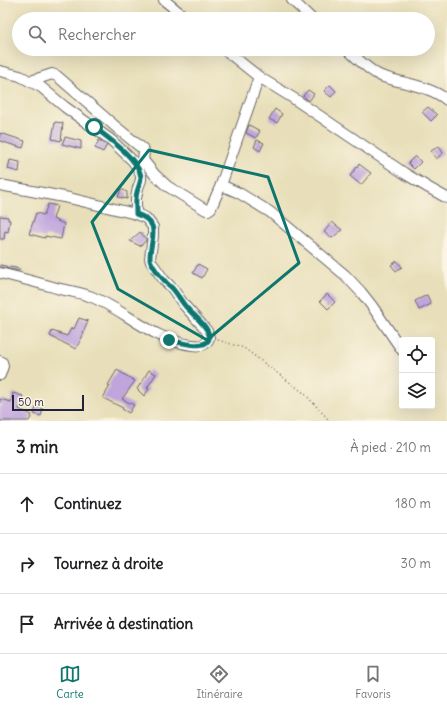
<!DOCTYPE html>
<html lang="fr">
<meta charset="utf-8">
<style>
:root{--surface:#fff;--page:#f6f6f6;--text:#202124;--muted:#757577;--line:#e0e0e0;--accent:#0f766e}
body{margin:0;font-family:Delius,sans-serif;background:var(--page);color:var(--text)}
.controls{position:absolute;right:12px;bottom:12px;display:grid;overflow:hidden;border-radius:4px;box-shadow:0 4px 16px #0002}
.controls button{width:36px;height:36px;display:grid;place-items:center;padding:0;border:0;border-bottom:1px solid var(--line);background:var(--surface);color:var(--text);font:20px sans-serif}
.scale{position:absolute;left:12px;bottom:10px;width:72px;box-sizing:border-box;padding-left:4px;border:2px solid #22223b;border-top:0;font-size:11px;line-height:14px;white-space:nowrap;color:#22223b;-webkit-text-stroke:3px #fcf5e5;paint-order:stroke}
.stop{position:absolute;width:12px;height:12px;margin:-9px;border:3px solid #0f766e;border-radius:50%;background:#fff}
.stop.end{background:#0f766e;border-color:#fff;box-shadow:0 1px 4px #0008}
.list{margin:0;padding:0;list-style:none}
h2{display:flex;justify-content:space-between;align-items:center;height:52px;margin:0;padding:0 16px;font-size:17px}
h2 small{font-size:13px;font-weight:400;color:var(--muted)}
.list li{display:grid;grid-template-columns:26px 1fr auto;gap:12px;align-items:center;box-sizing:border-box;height:60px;padding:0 16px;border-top:1px solid var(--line)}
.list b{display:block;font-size:15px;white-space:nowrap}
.list em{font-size:13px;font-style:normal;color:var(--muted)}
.icon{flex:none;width:22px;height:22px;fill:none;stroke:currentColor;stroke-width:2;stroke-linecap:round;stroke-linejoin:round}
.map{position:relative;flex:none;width:447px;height:421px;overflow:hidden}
.search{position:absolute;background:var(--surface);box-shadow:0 4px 16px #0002;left:12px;right:12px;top:12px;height:44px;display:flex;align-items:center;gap:10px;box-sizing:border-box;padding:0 14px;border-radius:22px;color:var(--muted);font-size:15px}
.sheet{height:232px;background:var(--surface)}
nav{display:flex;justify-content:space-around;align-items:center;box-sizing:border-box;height:56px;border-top:1px solid var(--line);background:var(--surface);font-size:11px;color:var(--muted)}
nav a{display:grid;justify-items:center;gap:2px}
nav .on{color:var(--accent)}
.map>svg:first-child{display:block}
</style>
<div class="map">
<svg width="447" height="421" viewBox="0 0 447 421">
<rect width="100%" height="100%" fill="#fcf5e5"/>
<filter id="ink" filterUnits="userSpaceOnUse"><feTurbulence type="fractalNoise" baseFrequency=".025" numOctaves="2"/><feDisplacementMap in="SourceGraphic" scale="8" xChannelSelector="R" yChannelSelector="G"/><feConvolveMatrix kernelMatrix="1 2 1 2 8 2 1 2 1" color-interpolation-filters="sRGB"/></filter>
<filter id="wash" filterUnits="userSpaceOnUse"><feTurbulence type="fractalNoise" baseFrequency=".012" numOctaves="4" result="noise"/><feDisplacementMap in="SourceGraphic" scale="16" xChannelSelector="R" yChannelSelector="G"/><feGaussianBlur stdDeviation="0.9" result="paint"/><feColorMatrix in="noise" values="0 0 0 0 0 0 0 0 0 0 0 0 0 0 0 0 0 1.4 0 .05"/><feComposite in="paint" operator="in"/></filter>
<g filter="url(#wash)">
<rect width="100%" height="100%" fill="#e8dfba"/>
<g id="blocks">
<g fill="#c0a5dd">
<polygon points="330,85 336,91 331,97 324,91"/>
<polygon points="308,90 314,94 309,101 303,96"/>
<polygon points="428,107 437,115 431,121 422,112"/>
<polygon points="275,109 282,114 277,123 269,119"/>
<polygon points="55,122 63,123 61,141 52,139"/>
<polygon points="249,125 260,131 256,138 246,133"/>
<polygon points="0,133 25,141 23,148 0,141"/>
<polygon points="65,137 81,141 81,149 62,144"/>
<polygon points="99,140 107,145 103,152 95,148"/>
<polygon points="257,140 264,143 260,151 254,147"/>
<polygon points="439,146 443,153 436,159 431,151"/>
<polygon points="415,156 421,162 414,169 408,163"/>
<polygon points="10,160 20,162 19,172 8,169"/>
<polygon points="359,164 371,173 361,185 350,176"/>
<polygon points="121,189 127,192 127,199 118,197"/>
<polygon points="48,204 57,206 53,219 64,224 61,239 45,236 45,238 29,234 36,213 44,215"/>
<polygon points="0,216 8,217 8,220 10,220 8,232 5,231 4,239 0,239"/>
<polygon points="332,222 342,230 332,238 324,232"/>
<polygon points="140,232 146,239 146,241 140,246 130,241"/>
<polygon points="397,261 402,267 396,271 391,265"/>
<polygon points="198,264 207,269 202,278 193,273"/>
<polygon points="0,265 20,269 19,271 0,267"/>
<polygon points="327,294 335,302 328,309 320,301"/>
<polygon points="427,295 431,304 419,310 415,301"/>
<polygon points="79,318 88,321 83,333 84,333 76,349 50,336 52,331 67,336 72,327 74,329"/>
<polygon points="117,370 135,381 122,399 134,405 129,413 122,409 123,408 103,398 110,386 108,385"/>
<polygon points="149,370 156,374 147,388 149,389 144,396 137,389"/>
<polygon points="13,393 23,396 19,409 32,415 29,421 0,421 0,399 11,402"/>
<polygon points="36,407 43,409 41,416 34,414"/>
</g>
</g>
</g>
<g filter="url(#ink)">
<use href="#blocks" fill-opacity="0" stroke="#676467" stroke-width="1"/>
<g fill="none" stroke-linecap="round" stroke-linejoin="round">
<defs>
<g id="street">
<polyline points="164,0 187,19"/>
<polyline points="292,0 312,19"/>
<polyline points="224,49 259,77 293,98 404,173 429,188 447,198"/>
<path d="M347,49c11,10 21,21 34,27 22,8 47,9 66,24"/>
<polyline points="0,71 20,76 41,87 65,107 111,140 133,161 138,168 141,176 141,180 138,188 136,198 136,214"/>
<polyline points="31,81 52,74 57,76 116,127 143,149 144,151 143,160 155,175 167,186 206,210 208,210 211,208 221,185 259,77"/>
<path d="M0,185l69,13 67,16 10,4 7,9v9l-3,22 1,4 13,18 8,8 12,17 18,20 5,6 2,7c-3,8 -9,8 -17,7 -40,-5 -65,-34 -100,-48 -10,-4 -21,-6 -32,-8 -20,-6 -40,-11 -60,-16"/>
<polyline points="221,185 239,193 270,212 345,275 361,292 372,306 402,350"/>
<polyline points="0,361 2,362 3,366 0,375"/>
</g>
</defs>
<use href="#street" stroke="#676467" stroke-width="12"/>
<polyline stroke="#676467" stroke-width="1.5" stroke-dasharray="1 3" stroke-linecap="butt" points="218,340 244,348 304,393 330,421"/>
<use href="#street" stroke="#fff" stroke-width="10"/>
</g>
</g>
<g fill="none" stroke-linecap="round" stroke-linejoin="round" filter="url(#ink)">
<path stroke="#0f766e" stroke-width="5" d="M94,127c13,10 45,32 47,50 0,5 -3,10 -4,15 -2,7 -1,15 -1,22 28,9 13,26 14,46 3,6 10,16 14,20 3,4 6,6 9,9 5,6 8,12 13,18 6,7 21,18 23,28 3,17 -32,7 -40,5"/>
</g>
<path fill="none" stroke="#0f766e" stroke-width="3" stroke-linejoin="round" d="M149,150l119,27 31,86 -92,77 -89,-51 -26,-67z"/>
</svg>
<div class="controls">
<button><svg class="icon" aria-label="locate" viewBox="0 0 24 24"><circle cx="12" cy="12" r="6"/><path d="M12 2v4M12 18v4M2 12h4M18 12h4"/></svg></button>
<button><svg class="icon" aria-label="layers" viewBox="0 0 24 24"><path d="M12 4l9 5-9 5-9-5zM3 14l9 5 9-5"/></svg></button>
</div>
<div class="scale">50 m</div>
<div class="stop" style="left:94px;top:127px"></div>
<div class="stop end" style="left:169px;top:340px"></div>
<div class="search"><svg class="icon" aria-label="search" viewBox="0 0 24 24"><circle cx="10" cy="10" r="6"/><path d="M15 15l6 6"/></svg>Rechercher</div>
</div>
<section class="sheet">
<h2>3 min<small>À pied · 210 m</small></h2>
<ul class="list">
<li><svg class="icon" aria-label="ahead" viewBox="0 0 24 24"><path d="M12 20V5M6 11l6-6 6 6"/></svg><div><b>Continuez</b></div><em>180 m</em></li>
<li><svg class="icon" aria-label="right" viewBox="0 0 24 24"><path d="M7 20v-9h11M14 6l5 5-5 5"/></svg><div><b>Tournez à droite</b></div><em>30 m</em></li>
<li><svg class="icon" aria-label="arrive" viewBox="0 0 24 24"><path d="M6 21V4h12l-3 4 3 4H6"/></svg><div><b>Arrivée à destination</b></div></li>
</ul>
</section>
<nav>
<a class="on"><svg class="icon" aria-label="map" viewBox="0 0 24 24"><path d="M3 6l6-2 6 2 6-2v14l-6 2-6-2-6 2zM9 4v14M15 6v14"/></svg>Carte</a>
<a><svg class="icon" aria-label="directions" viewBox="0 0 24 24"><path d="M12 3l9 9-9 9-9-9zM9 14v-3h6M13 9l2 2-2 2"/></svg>Itinéraire</a>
<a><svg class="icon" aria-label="saved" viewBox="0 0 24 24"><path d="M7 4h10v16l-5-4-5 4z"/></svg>Favoris</a>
</nav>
